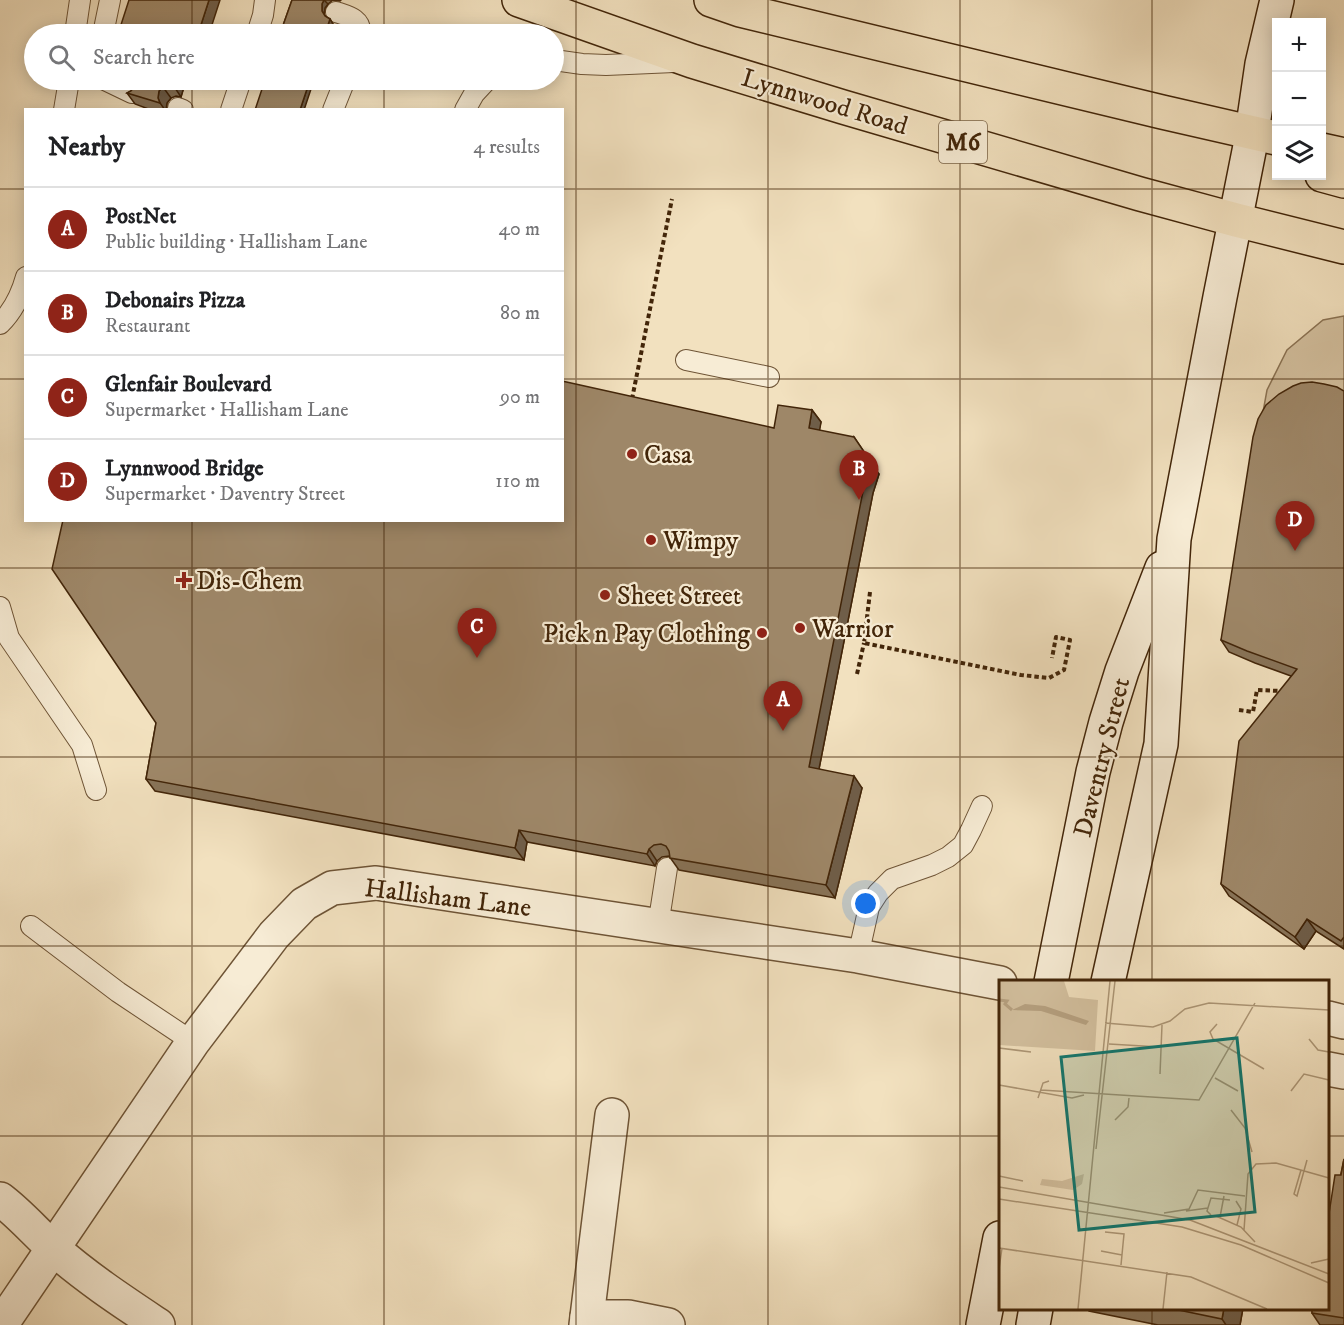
<!DOCTYPE html>
<meta charset="utf-8">
<style>
:root{--surface:#fff;--page:#f6f6f6;--text:#202124;--muted:#757577;--line:#e0e0e0;--accent:#8f2418}
body{margin:0;font-family:"IM FELL DW Pica",serif;background:var(--page);color:var(--text)}
.controls{position:absolute;right:18px;top:18px;display:grid;overflow:hidden;border-radius:0px;box-shadow:0 3px 15px #0003}
.controls button{width:54px;height:54px;display:grid;place-items:center;padding:0;border:0;border-bottom:2px solid var(--line);background:var(--surface);color:var(--text);font:30px sans-serif}
.you{position:absolute;left:866px;top:904px;width:21px;height:21px;margin:-15px;border:4px solid #fff;border-radius:50%;background:#1a73e8;box-shadow:0 0 0 9px #1a73e833}
.badge{display:grid;place-items:center;width:39px;height:39px;border-radius:50%;background:var(--accent);color:#fff;font-size:20px;font-weight:700}
.pin{position:absolute;translate:-50% -50px;filter:drop-shadow(0 2px 3px #0008)}
.pin::after{content:'';position:absolute;top:32px;width:21px;height:18px;background:inherit;clip-path:polygon(0 0,100% 0,50% 100%)}
.list{margin:0;padding:0;list-style:none}
h2{display:flex;justify-content:space-between;align-items:center;height:78px;margin:0;padding:0 24px;font-size:26px}
h2 small{font-size:20px;font-weight:400;color:var(--muted)}
.list li{display:grid;grid-template-columns:39px 1fr auto;gap:18px;align-items:center;box-sizing:border-box;height:84px;padding:0 24px;border-top:2px solid var(--line)}
.list b{display:block;font-size:22px;white-space:nowrap}
.list p{margin:0;font-size:20px;white-space:nowrap;color:var(--muted)}
.list em{font-size:20px;font-style:normal;color:var(--muted)}
.icon{flex:none;width:33px;height:33px;fill:none;stroke:currentColor;stroke-width:2;stroke-linecap:round;stroke-linejoin:round}
.map{position:relative;flex:none;width:1344px;height:1325px;overflow:hidden}
.search{position:absolute;background:var(--surface);box-shadow:0 3px 15px #0003;left:24px;top:24px;width:540px;height:66px;display:flex;align-items:center;gap:15px;box-sizing:border-box;padding:0 21px;border-radius:33px;color:var(--muted);font-size:22px}
.panel{position:absolute;background:var(--surface);box-shadow:0 3px 15px #0003;left:24px;top:108px;width:540px;height:414px;border-radius:0px}
.map>svg:first-child{display:block}
</style>
<div class="map">
<svg width="1344" height="1325" viewBox="0 0 1344 1325">
<rect width="100%" height="100%" fill="#f2e1bf"/>
<filter id="stains"><feTurbulence type="fractalNoise" baseFrequency=".00333" numOctaves="4"/><feColorMatrix values="0 0 0 0 .2 0 0 0 0 .09 0 0 0 0 .02 0 0 0 .5 -.17"/></filter>
<radialGradient id="worn" r=".72"><stop offset=".6" stop-color="#630" stop-opacity="0"/><stop offset="1" stop-color="#630" stop-opacity=".3"/></radialGradient>
<polygon fill="#d4c1a0" stroke="#8b7354" stroke-width="1.5" points="1344,316 1344,399 1261,423 1267,390 1287,350 1323,320"/>
<g fill="none" stroke-linecap="round" stroke-linejoin="round">
<defs>
<g id="lane">
<path d="M336,12c12,4 26,7 24,22"/>
<polyline points="75,34 80,0"/>
<polyline points="103,34 110,0"/>
<polyline points="257,34 263,15 265,0"/>
<polyline points="554,60 582,64 606,65 674,62"/>
<polyline points="105,80 132,93"/>
<polyline points="178,108 183,110"/>
<polyline points="64,110 69,80"/>
<polyline points="231,110 241,80"/>
<polyline points="333,110 345,80"/>
<polyline points="465,110 474,94 487,80"/>
<path d="M0,324c13,-13 21,-29 26,-47"/>
<polyline points="686,360 769,377"/>
<polyline points="0,607 9,638 82,745 96,790"/>
<polyline points="31,926 118,992 193,1042"/>
<polyline points="658,926 667,868"/>
<polyline points="858,956 869,907 878,893 892,879 932,865 948,857 963,845 971,830 982,806"/>
</g>
<g id="street">
<polyline points="1328,1018 1344,1022"/>
<polyline points="1328,1069 1344,1072"/>
<path d="M0,1199c20,15 36,34 54,50 33,29 68,52 104,76"/>
<polyline points="587,1317 628,1317 668,1325"/>
<polyline points="1,1325 193,1042 274,935 304,904 332,888 376,883 858,956 1000,983"/>
<polyline points="586,1325 612,1115"/>
</g>
<g id="secondary">
<polyline points="1051,982 1093,772 1106,722 1122,671 1162,568"/>
<polyline points="1108,982 1161,744 1174,539 1220,297 1250,146 1262,64 1277,0"/>
<polyline points="983,1325 1000,1238"/>
<polyline points="1033,1325 1036,1308"/>
</g>
<g id="primary">
<polyline points="519,0 692,61 843,107 1140,194 1236,220 1344,247"/>
<polyline points="711,0 740,10 1162,112 1276,138"/>
<polyline points="1322,150 1344,155"/>
<polyline points="1322,175 1344,181"/>
</g>
</defs>
<use href="#lane" stroke="#6e5436" stroke-width="22"/>
<use href="#street" stroke="#6e5436" stroke-width="36"/>
<use href="#secondary" stroke="#422509" stroke-width="36"/>
<use href="#primary" stroke="#422509" stroke-width="36"/>
<g stroke="#422509" stroke-width="4" stroke-dasharray="4.5 3" stroke-linecap="butt">
<polyline points="632,399 672,199"/>
<polyline points="870,592 864,643 1021,675 1049,678 1064,670 1070,640 1056,637 1052,658"/>
<polyline points="843,624 866,628"/>
<polyline points="857,674 864,643"/>
<polyline points="1239,710 1253,712 1257,690 1282,691"/>
</g>
<use href="#lane" stroke="#f7ecd5" stroke-width="20"/>
<use href="#street" stroke="#f7ecd5" stroke-width="33"/>
<use href="#secondary" stroke="#f7ecd5" stroke-width="33"/>
<use href="#primary" stroke="#f2e1bf" stroke-width="33"/>
</g>
<g fill="#887459" stroke="#422509" stroke-width="1.5">
<polygon points="292,0 341,0 340,1 333,0 328,4 325,8 324,15 330,19 333,24 329,34 280,34"/>
<polygon points="134,80 186,80 181,97 176,96 171,98 167,103 166,110 151,110 135,104 127,93 131,91 134,87 136,82"/>
<polygon points="1344,391 1344,949 1316,931 1304,949 1229,896 1221,884 1291,676 1255,663 1229,652 1221,640"/>
<polygon points="812,410 821,422 819,430 879,474 873,493 819,769 862,788 835,898 679,870 669,856 662,857 657,861 655,866 527,842 524,860 155,791 146,779 156,723"/>
<polygon points="1344,1159 1344,1325 1320,1325 1312,1313"/>
<polygon points="1087,1308 1243,1308 1240,1325 1158,1325 1089,1311"/>
</g>
<g fill="#6f5e49" stroke="#422509" stroke-width="1.5">
<polygon points="209,0 220,0 209,34 198,34"/>
<polygon points="324,0 328,4 325,8 324,15 328,20 322,11 322,4"/>
<polygon points="330,19 333,24 329,34 325,34"/>
<polygon points="175,80 186,80 181,97 173,85"/>
<polygon points="310,80 314,80 304,110 300,110"/>
<polygon points="163,87 171,98 167,103 166,110 165,110 160,103 158,98 159,91"/>
<polygon points="812,410 821,422 818,440 809,428"/>
<polygon points="854,437 879,474 873,493 817,779 809,767"/>
<polygon points="854,776 862,788 835,898 826,885"/>
<polygon points="519,830 527,842 524,860 515,848"/>
<polygon points="649,849 657,861 655,866 647,854"/>
<polygon points="1307,919 1316,931 1304,949 1295,937"/>
<polygon points="1224,1308 1243,1308 1240,1325 1226,1325 1222,1319"/>
</g>
<g fill="#9e8768" stroke="#422509" stroke-width="1.5">
<polygon points="129,0 209,0 198,34 189,32 189,34 118,34"/>
<polygon points="292,0 324,0 322,4 322,11 325,16 330,19 325,34 280,34"/>
<polygon points="135,80 175,80 173,85 168,85 163,87 159,91 158,98 160,103 127,93 131,91 134,87 136,81"/>
<polygon points="265,80 310,80 300,110 255,110"/>
<polygon points="562,381 774,428 778,405 812,410 809,428 854,437 871,462 865,481 809,767 854,776 826,885 670,858 669,851 666,846 661,844 654,845 649,849 647,854 519,830 515,848 146,779 156,723 52,569 63,520 562,520"/>
<polygon points="1312,382 1324,384 1337,387 1344,391 1344,937 1341,941 1307,919 1295,937 1221,884 1239,741 1297,669 1247,651 1221,640 1253,437 1258,419 1266,405 1279,394 1293,386 1301,383"/>
<polygon points="1344,1159 1344,1318 1312,1313 1312,1308 1328,1308 1328,1220 1335,1175 1341,1175"/>
<polygon points="1169,1308 1224,1308 1222,1319"/>
</g>
<path fill="none" stroke="#422509" stroke-width="1.5" stroke-opacity="0.55" d="M192,0v34M384,0v34M576,0v1325M768,0v1325M960,0v1325M1152,0v982M192,80v30M384,80v30M0,189h26M562,189h782M0,379h26M562,379h782M192,520v805M384,520v805M0,568h1344M0,757h1344M0,946h1344M0,1136h1000M1328,1136h16M1152,1308v17"/>
<g fill="#8f2418" stroke="#f7ecd5" stroke-width="2">
<circle cx="632" cy="454" r="6"/>
<circle cx="651" cy="540" r="6"/>
<path d="M181 571h6v6h6v6h-6v6h-6v-6h-6v-6h6z"/>
<circle cx="605" cy="595" r="6"/>
<circle cx="800" cy="628" r="6"/>
<circle cx="762" cy="633" r="6"/>
</g>
<g text-anchor="middle" stroke-width="4.5" stroke-linejoin="round" paint-order="stroke">
<rect fill="#f7ecd5" stroke="#786146" stroke-width="1.5" x="939" y="121" width="48" height="42" rx="4.5"/>
<g font-size="24" font-weight="bold" fill="#422509">
<text x="963" y="150">M6</text>
</g>
<g font-size="26" fill="#422509" stroke="#f7ecd5">
<text transform="translate(825 101) rotate(17)" y="9">Lynnwood Road</text>
<text transform="translate(1101 757) rotate(-76)" y="9">Daventry Street</text>
<text transform="translate(448 897) rotate(7)" y="9">Hallisham Lane</text>
</g>
<g font-size="26" fill="#422509" stroke="#f7ecd5" text-anchor="start">
<text x="644" y="463">Casa</text>
<text x="663" y="549">Wimpy</text>
<text x="196" y="589">Dis-Chem</text>
<text x="617" y="604">Sheet Street</text>
<text x="812" y="637">Warrior</text>
<text x="750" y="642" text-anchor="end">Pick n Pay Clothing</text>
</g>
</g>
<g transform="translate(999 980)">
<rect width="330" height="330" fill="#f2e1bf"/>
<path d="M0,1h65l5,16 29,3 -3,51 -96,-6zM85,194l-2,10 -9,6 -33,-5 2,-6 20,2z" fill="#d4c1a0"/>
<path d="M26,24l20,2 44,15 -3,4 -45,-14 -29,-1z" fill="#b6a181"/>
<path fill="none" stroke="#b6a181" stroke-width="3" d="M0,20l8,1 -2,3 7,6"/>
<path fill="none" stroke="#ac9676" stroke-width="1.5" d="M106,43l48,4 17,-6 15,-12 24,-6 120,7M218,44l-7,8 3,7 51,30M310,59l9,11 11,2M110,64l51,3M0,68l32,4M161,94l2,-49M216,98l23,13M0,105l73,13 12,-3M42,110l158,10 56,-97M292,111l13,-17 25,6M39,118l5,-15 6,-2M232,130l14,18 7,24M116,140l13,-13 1,-9M97,169l19,-168M302,190l-7,24 3,2 10,-36M0,196l24,5M0,207l191,33 139,54M0,219l183,28 59,18 88,38M237,221l5,8 -4,16M187,231l22,-3M165,233l25,-4 9,-19 47,6M212,235l-4,-4 4,-13 19,2M217,236l25,11 14,15M221,237l4,-21M245,250l4,-56 8,-10 20,-1 53,15M106,252l19,2 -3,31M0,268l192,29 76,32M102,271l21,4M312,283l18,-4M0,289l3,-21M79,329l32,-328M164,329l4,-37"/>
<path fill="#0f766e" fill-opacity="0.15" stroke="#0f766e" stroke-width="3" d="M238,58l18,174 -176,18 -18,-173z"/>
<rect width="330" height="330" fill="none" stroke="#422509" stroke-width="3"/>
</g>
<rect width="100%" height="100%" filter="url(#stains)"/>
<rect width="100%" height="100%" fill="url(#worn)"/>
</svg>
<div class="controls">
<button>+</button>
<button>−</button>
<button><svg class="icon" aria-label="layers" viewBox="0 0 24 24"><path d="M12 4l9 5-9 5-9-5zM3 14l9 5 9-5"/></svg></button>
</div>
<div class="you"></div>
<div class="pin badge" style="left:783px;top:731px">A</div>
<div class="pin badge" style="left:859px;top:500px">B</div>
<div class="pin badge" style="left:477px;top:658px">C</div>
<div class="pin badge" style="left:1295px;top:551px">D</div>
<div class="search"><svg class="icon" aria-label="search" viewBox="0 0 24 24"><circle cx="10" cy="10" r="6"/><path d="M15 15l6 6"/></svg>Search here</div>
<section class="panel">
<h2>Nearby<small>4 results</small></h2>
<ul class="list">
<li><span class="badge">A</span><div><b>PostNet</b><p>Public building · Hallisham Lane</p></div><em>40 m</em></li>
<li><span class="badge">B</span><div><b>Debonairs Pizza</b><p>Restaurant</p></div><em>80 m</em></li>
<li><span class="badge">C</span><div><b>Glenfair Boulevard</b><p>Supermarket · Hallisham Lane</p></div><em>90 m</em></li>
<li><span class="badge">D</span><div><b>Lynnwood Bridge</b><p>Supermarket · Daventry Street</p></div><em>110 m</em></li>
</ul>
</section>
</div>
